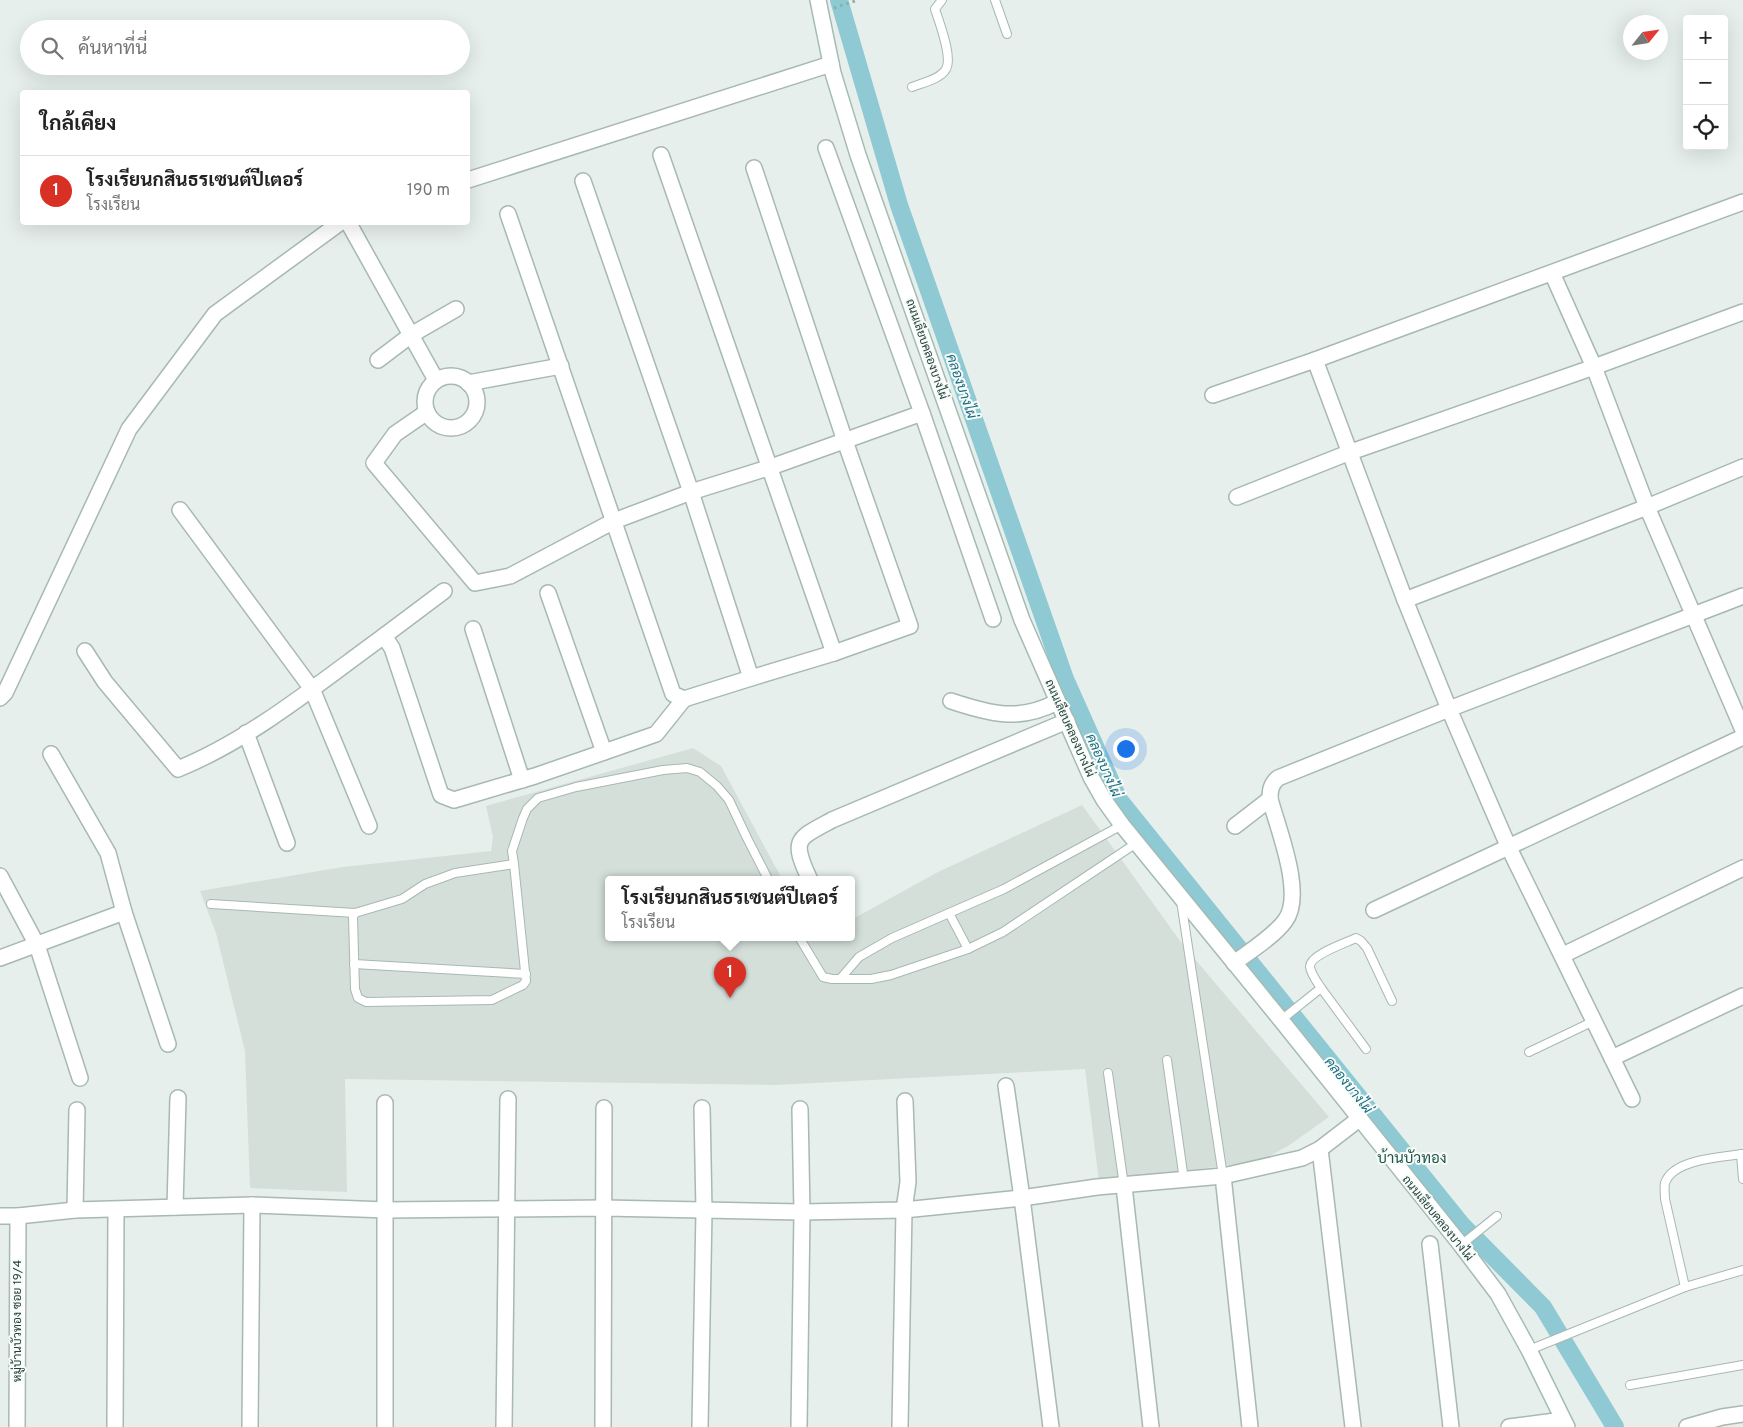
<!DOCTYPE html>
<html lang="th">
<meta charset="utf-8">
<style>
:root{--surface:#fff;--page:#f2f2f2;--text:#222;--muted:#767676;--line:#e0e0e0;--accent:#d93025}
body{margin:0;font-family:Overpass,Sarabun,sans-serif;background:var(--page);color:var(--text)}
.controls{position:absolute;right:15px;top:15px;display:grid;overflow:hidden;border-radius:5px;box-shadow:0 5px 20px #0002}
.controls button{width:45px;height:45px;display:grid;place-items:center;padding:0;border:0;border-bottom:1px solid var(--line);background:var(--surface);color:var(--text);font:25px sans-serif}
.compass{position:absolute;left:1623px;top:15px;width:45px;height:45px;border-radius:50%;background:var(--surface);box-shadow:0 5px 20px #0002;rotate:60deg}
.you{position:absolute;left:1125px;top:748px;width:18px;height:18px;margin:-12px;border:4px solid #fff;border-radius:50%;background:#1a73e8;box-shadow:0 0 0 8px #1a73e833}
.badge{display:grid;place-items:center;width:32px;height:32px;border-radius:50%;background:var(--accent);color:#fff;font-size:16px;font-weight:700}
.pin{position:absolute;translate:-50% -41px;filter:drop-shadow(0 1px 2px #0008)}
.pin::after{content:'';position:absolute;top:26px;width:18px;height:15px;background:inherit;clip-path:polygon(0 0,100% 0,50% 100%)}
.popup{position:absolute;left:605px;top:876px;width:250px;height:65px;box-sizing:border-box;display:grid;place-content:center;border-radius:5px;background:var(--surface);filter:drop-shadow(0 1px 4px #0005);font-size:16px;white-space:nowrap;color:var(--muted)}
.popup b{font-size:19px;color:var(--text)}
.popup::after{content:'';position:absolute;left:50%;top:100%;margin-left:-10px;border:10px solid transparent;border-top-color:var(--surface)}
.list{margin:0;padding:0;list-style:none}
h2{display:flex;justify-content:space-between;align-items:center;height:65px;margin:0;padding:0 20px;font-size:21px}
h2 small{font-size:16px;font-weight:400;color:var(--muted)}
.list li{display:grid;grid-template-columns:32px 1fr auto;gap:15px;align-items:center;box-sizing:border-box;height:70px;padding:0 20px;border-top:1px solid var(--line)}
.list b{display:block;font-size:19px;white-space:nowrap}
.list p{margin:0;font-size:16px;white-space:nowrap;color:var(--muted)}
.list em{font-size:16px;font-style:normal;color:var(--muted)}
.icon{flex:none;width:28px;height:28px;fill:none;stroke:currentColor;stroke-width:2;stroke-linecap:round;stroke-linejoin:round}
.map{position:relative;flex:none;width:1743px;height:1427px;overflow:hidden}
.search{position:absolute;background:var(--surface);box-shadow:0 5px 20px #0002;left:20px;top:20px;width:450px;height:55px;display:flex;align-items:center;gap:12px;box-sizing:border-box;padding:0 18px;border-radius:28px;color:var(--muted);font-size:19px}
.panel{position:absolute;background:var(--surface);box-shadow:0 5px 20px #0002;left:20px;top:90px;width:450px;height:135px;border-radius:5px}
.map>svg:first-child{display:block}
</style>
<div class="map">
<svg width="1743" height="1427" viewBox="0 0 1743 1427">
<rect width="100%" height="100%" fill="#e6efeb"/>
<polygon fill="#d4dfda" points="693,748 721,766 782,879 609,879 609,937 813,937 815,940 822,937 851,937 851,920 938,872 1082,805 1183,945 1329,1117 1288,1146 1260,1161 1099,1182 1085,1069 775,1085 345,1079 347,1192 250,1188 245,1051 216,933 200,891 343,867 491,851 493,837 486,806"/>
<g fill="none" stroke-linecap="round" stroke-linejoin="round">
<polyline stroke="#8ec9d4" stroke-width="18" points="839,0 899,205 1065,679 1119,800 1461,1224 1543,1307 1615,1427"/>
<defs>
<g id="lane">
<polyline points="995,0 1007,34"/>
<path d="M912,87c10,-4 29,-8 34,-18 7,-12 -7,-47 -11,-60l7,-9"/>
<polyline points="514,864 512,851 523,818 527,809 538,798 576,787 663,770 687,768 700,772 717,786 729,800 747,838 768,879"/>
<polyline points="1181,901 1223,1176"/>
<polyline points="211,904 355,913 402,899 425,884 455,873 514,864 526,981 523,985 492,1000 366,1002 358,998 355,989 353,917 355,913"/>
<polyline points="949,913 968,949"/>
<polyline points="799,937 823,977 832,979 871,979 891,975 968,949 1003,932 1138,842"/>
<polyline points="354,964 526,974"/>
<polyline points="841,978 859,957 892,938 1004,889 1122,825"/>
<polyline points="1321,988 1366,1049"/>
<path d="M1281,1020l40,-32c-4,-6 -10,-14 -11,-21 -1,-12 36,-24 46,-29l5,3 6,7 25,53"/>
<polyline points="1529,1052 1594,1021"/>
<polyline points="1167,1060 1184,1180"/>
<polyline points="1108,1073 1124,1186"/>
<polyline points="1741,1154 1743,1179"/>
<polyline points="1461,1245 1497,1216"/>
<path d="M1685,1287l-20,-88c0,-5 -1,-11 0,-16 8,-24 57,-26 78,-29"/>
<polyline points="1529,1350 1685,1287 1743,1270"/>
<polyline points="1630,1385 1743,1365"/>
</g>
<g id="street">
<polyline points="661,155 834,653 910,626 845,441 754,168"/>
<polyline points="468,180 831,64"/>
<polyline points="583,181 691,492 751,678 834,653"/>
<polyline points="508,214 673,694 684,699 751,678"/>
<polyline points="348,222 436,380"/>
<polyline points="1552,273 1594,367 1647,507 1743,730"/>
<polyline points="378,360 411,335 456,309"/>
<polyline points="1315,360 1405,600 1449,709 1509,848 1612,1058 1743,996"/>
<circle cx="451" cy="402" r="26"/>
<polyline points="468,383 561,366"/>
<polyline points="1213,395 1315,360 1743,202"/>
<polyline points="427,412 395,434 374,463 475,583 510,576 614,521 691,492 771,467 922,413 826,148"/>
<polyline points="922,413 993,619"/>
<polyline points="1237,497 1348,453 1594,367 1743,312"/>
<polyline points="180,510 312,689 369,826"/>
<polyline points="444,591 384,636 392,648 441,795 454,800 535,776 656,734 684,699"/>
<polyline points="548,593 604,752"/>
<polyline points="1405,600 1647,507 1743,467"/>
<polyline points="473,629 522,780"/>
<path d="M85,651l20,31 73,87c74,-30 141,-86 206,-133"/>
<polyline points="0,698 5,693 129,429 215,314 341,222"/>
<path d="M951,701c39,13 68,21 106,1"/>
<polyline points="246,733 287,843"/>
<polyline points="1235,826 1270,799"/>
<polyline points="0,876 37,945 80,1078"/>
<path d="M809,878c-18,-39 -12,-39 23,-58l235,-99"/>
<polyline points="1374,910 1743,737"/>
<polyline points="124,912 168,1044"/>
<polyline points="1563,955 1743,868"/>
<polyline points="0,958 124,912 108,853 51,754"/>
<path d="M1234,963c16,-12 39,-26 51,-42 20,-26 -7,-92 -15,-122 0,-9 1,-15 8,-21l171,-69 294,-113"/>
<polyline points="1612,1058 1632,1099"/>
<polyline points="1006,1086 1022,1198 1051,1427"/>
<polyline points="1320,1149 1353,1427"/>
<polyline points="1223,1176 1250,1427"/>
<polyline points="1124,1186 1151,1427"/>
<polyline points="175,1207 178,1098"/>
<polyline points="75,1210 77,1110"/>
<polyline points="0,1216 18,1216 75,1210 252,1205 386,1210 604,1208 802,1212 904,1210 1022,1198 1097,1187 1223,1176 1302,1158 1320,1149 1359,1119"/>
<polyline points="1430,1244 1451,1427"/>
<polyline points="17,1427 18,1216"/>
<polyline points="115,1427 116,1210"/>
<polyline points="250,1427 252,1205"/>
<polyline points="385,1427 385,1103"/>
<polyline points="504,1427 508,1099"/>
<polyline points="603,1427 604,1108"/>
<polyline points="700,1427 704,1211 702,1108"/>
<polyline points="799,1427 802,1212 800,1109"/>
<polyline points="900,1427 904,1210 908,1182 905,1101"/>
<polyline points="1509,1427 1563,1420"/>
<polyline points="1687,1427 1722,1417 1743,1414"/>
</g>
<polyline id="secondary" points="818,0 833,73 858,155 1022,620 1091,777 1104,800 1122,825 1281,1020 1461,1245 1498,1294 1529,1350 1567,1427"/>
</defs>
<use href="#lane" stroke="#a8b8b2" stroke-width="10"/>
<use href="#street" stroke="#a8b8b2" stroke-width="18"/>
<use href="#secondary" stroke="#a4bbb3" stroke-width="18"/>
<polyline stroke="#86b3a5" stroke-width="3" stroke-dasharray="2.5 4" stroke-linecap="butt" points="834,8 858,0"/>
<use href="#lane" stroke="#fff" stroke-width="8"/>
<use href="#street" stroke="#fff" stroke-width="15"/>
<use href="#secondary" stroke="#fff" stroke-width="15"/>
</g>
<g text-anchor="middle" stroke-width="4" stroke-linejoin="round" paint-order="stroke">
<g font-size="12" fill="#24423a" stroke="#f7fbf9">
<text transform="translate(927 349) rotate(71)" y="4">ถนนเลียบคลองบางไผ่</text>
<text transform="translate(1070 728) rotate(66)" y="4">ถนนเลียบคลองบางไผ่</text>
<text transform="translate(1438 1218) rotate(51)" y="4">ถนนเลียบคลองบางไผ่</text>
<text transform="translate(17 1321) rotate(-90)" y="4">หมู่บ้านบัวทอง ซอย 19/4</text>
</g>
<g font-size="14" font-style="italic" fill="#1c6f80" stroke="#f7fbf9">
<text transform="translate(962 386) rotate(71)" y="5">คลองบางไผ่</text>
<text transform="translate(1104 765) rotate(66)" y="5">คลองบางไผ่</text>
<text transform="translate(1349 1085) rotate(51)" y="5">คลองบางไผ่</text>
</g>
<g font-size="15" fill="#1f5548" stroke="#f7fbf9">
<text x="1412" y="1163">บ้านบัวทอง</text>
</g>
</g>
</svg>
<div class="controls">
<button>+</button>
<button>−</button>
<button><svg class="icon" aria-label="locate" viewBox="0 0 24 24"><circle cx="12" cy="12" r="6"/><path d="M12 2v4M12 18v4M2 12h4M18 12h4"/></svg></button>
</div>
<svg class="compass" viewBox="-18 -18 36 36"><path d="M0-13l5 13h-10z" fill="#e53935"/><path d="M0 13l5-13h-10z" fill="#767676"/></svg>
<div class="you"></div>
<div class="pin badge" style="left:730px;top:998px">1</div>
<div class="popup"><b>โรงเรียนกสินธรเซนต์ปีเตอร์</b>โรงเรียน</div>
<div class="search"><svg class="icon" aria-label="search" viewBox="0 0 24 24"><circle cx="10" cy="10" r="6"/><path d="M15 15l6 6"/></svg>ค้นหาที่นี่</div>
<section class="panel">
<h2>ใกล้เคียง<small></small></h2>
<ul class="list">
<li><span class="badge">1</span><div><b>โรงเรียนกสินธรเซนต์ปีเตอร์</b><p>โรงเรียน</p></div><em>190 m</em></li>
</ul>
</section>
</div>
